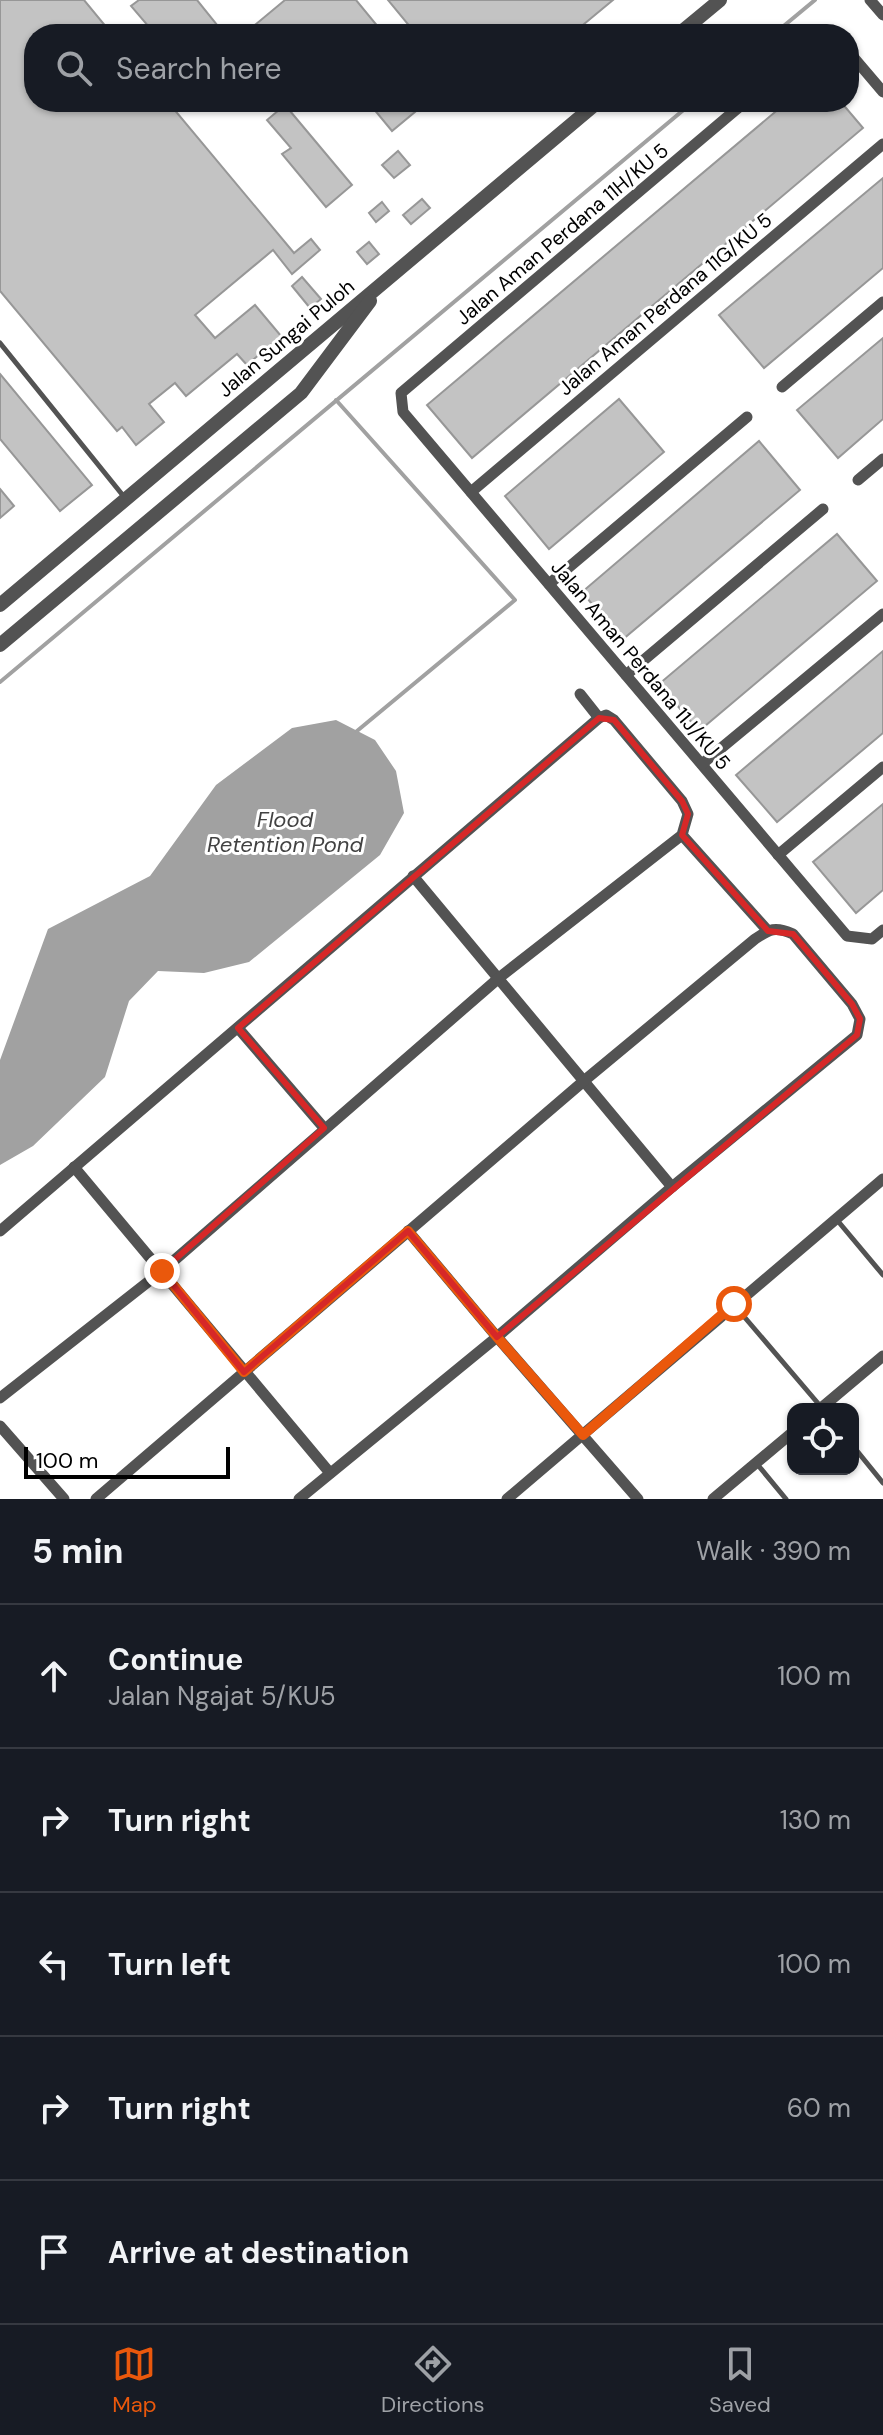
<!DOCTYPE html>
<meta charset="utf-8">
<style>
:root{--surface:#171b24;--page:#242831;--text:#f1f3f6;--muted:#9ea1a6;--line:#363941;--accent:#ea580c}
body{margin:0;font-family:"DM Sans",sans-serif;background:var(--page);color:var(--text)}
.controls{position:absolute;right:24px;bottom:24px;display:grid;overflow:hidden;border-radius:16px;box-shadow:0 2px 6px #0004}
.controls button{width:72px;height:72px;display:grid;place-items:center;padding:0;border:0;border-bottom:2px solid var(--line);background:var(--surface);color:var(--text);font:40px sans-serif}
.scale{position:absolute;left:24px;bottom:20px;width:206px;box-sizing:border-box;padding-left:8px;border:4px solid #000;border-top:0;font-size:22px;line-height:28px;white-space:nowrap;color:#000;-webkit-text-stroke:6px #fff;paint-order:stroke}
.stop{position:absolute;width:24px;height:24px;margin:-18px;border:6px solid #ea580c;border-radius:50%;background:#fff}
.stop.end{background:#ea580c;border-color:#fff;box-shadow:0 2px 8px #0008}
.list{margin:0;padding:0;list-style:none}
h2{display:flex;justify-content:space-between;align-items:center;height:104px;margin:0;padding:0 32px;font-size:34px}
h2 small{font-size:26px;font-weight:400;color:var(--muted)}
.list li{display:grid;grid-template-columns:52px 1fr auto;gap:24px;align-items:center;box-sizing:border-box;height:144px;padding:0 32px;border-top:2px solid var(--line)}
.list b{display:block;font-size:30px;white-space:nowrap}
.list p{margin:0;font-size:26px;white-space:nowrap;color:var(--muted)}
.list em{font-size:26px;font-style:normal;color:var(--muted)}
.icon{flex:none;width:44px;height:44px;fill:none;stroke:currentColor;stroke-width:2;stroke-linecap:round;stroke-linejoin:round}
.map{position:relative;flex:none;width:883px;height:1499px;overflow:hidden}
.search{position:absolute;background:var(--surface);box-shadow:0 2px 6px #0004;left:24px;right:24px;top:24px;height:88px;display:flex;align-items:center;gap:20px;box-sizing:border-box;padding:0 28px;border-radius:32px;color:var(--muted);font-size:30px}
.sheet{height:824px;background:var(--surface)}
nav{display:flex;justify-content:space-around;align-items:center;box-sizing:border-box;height:112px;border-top:2px solid var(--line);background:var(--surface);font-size:22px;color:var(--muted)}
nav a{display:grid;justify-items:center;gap:4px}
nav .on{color:var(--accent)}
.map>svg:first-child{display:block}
</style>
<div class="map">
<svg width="883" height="1499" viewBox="0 0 883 1499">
<rect width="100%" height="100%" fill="#fff"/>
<polygon fill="#a1a1a1" points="336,720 375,740 396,771 404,813 380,855 249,962 204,973 158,971 129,1001 105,1077 33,1146 0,1165 0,1060 48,929 150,876 216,785 292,728"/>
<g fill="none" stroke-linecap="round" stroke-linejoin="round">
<g stroke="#a1a1a1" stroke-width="4">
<polyline points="774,34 815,0"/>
<polyline points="336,400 515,600 357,731"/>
<polyline points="0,682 693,102"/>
</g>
</g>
<g fill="#c3c3c3" stroke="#979797" stroke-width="2">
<polygon points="0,0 84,0 112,34 34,34 34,102 168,102 294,253 311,239 320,250 292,274 273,250 195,315 215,338 255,305 281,336 247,365 237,354 186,396 175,383 149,404 164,422 136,445 122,427 117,431 0,291"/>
<polygon points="139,0 197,0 218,26 208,34 155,34 131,6"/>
<polygon points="285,0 356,0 384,34 244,34"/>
<polygon points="388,0 613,0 572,34 416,34"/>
<polygon points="368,102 427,102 392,131"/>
<polygon points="787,102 841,102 863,128 472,458 427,405"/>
<polygon points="285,105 352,185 326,207 282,154 291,148 267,120"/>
<polygon points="398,151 410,165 394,178 382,165"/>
<polygon points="883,178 883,268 764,368 719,315"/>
<polygon points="422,199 430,208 411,224 403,215"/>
<polygon points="382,202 389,211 376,222 369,213"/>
<polygon points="369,242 379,254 367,264 357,252"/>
<polygon points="302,277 321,299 310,308 292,286"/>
<polygon points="883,338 883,419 838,458 797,410"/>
<polygon points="0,374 92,485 60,511 0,439"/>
<polygon points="619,399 664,452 549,549 505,496"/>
<polygon points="759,441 800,490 622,640 582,592"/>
<polygon points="0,489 14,506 0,518"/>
<polygon points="837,534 877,581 699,731 659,684"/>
<polygon points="883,651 883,733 777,822 736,775"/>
<polygon points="883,804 883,890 856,913 813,862"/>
</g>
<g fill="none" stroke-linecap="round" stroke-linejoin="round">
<g stroke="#535353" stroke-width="5">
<polyline points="0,343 125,498"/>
<polyline points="837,1220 883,1275"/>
<polyline points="735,1306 822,1408"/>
<polyline points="853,1446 883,1483"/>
<polyline points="757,1464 786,1499"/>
</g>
<g stroke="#535353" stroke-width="11">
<polyline points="870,0 883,15"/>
<polyline points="849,52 883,92"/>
<polyline points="745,102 401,393 403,412 847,936 872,939 883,930"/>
<polyline points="782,387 883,302"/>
<polyline points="858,480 883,459"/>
<polyline points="471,492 883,144"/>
<polyline points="549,584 747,417"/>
<polyline points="626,675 823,509"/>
<polyline points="580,694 599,718"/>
<polyline points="702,764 883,614"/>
<polyline points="682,835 768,931"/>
<polyline points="778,855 883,767"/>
<polyline points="413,876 672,1187"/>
<polyline points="238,1028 324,1128"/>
<polyline points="74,1167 330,1473"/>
<polyline points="0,1231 599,718 606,715 614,720 682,801 688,814 682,835 500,977 162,1271 0,1398"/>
<polyline points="408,1231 497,1337 638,1499"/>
<polyline points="820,1409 883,1356"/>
<polyline points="0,1426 64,1499"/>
<path d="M96,1499l489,-419 170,-141c15,-10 20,-13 38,-5l59,70 8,15 -3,16 -185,152 -175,150 -198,162"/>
<polyline points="507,1499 883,1179"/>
<polyline points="713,1499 793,1432"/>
</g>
<g stroke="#535353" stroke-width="14">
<polyline points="679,34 720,0"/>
<polyline points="0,605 598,102"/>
<polyline points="0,645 301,393 370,301"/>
</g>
</g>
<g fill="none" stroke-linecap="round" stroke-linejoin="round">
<polyline stroke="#ea580c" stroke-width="10" points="162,1271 244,1372 408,1231 497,1337 583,1435 734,1304"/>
</g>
<path fill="none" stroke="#d62828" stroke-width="6" stroke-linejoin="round" d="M599,718l15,2 68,81 6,13 -6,21 86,96 25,3 59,70 8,15 -3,16 -360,302 -89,-106 -164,141 -82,-101 162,-143 -86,-100z"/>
<g text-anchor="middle" stroke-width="6" stroke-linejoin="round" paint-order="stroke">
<g font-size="20" fill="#000" stroke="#fff">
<text transform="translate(562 234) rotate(-40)" y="7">Jalan Aman Perdana 11H/KU 5</text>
<text transform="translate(665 304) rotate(-40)" y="7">Jalan Aman Perdana 11G/KU 5</text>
<text transform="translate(286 338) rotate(-40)" y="7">Jalan Sungai Puloh</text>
<text transform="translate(641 665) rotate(50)" y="7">Jalan Aman Perdana 11J/KU 5</text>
</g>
<g font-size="22" font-style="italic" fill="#424242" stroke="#fff">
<text x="285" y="827">Flood<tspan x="285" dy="25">Retention Pond</tspan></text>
</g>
</g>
</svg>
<div class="controls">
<button><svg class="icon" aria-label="locate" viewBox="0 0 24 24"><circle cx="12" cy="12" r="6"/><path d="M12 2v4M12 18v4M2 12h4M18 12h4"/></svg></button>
</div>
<div class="scale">100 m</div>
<div class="stop" style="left:734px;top:1304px"></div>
<div class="stop end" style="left:162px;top:1271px"></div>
<div class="search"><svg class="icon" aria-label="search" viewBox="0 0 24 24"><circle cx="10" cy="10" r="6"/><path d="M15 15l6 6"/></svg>Search here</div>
</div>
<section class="sheet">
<h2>5 min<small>Walk · 390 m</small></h2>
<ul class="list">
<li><svg class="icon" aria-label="ahead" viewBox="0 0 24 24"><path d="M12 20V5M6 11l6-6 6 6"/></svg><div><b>Continue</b><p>Jalan Ngajat 5/KU5</p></div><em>100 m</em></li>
<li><svg class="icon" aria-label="right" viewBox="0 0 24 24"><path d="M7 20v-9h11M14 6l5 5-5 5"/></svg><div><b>Turn right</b></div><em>130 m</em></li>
<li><svg class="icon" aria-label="left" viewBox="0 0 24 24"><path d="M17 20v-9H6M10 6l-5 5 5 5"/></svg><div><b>Turn left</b></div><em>100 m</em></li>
<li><svg class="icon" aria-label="right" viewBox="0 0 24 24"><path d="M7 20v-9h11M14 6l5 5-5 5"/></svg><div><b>Turn right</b></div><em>60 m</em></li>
<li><svg class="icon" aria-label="arrive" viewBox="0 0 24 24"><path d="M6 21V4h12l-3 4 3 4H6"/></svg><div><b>Arrive at destination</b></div></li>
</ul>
</section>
<nav>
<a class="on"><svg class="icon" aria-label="map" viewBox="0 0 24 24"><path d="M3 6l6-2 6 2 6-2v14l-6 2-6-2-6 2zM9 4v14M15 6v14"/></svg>Map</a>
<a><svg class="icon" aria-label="directions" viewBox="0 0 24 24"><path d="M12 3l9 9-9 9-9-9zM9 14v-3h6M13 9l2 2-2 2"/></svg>Directions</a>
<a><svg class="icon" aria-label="saved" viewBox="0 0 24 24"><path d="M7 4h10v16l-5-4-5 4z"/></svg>Saved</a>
</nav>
